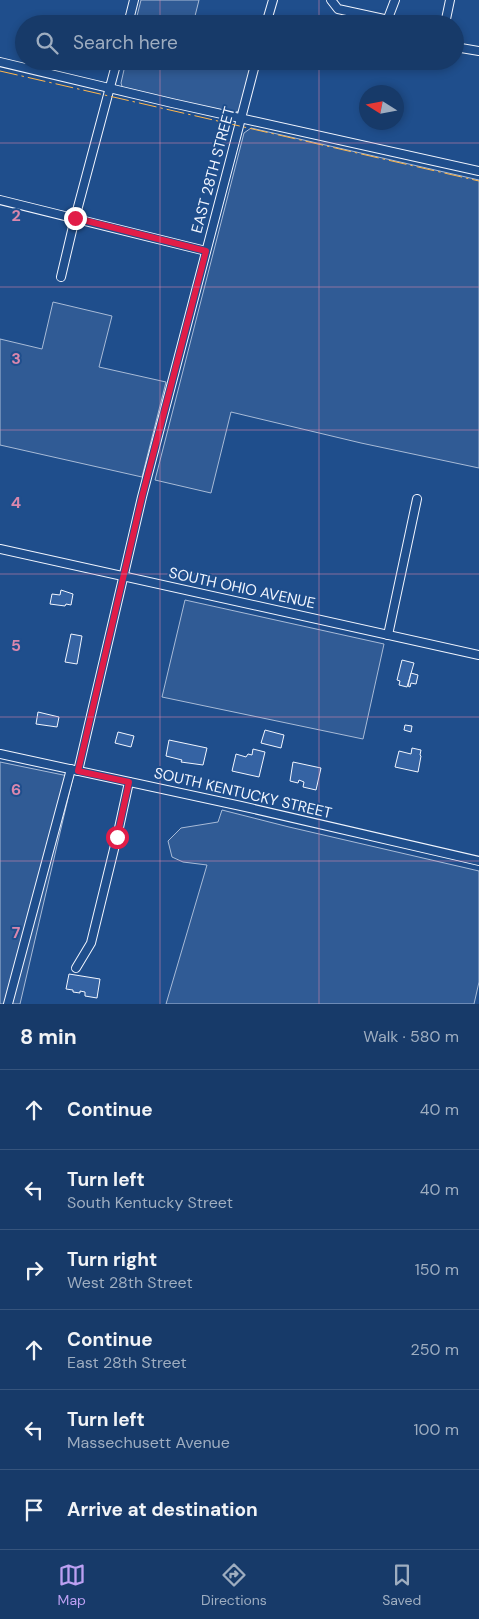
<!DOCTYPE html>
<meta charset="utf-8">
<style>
:root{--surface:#173a69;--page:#20416f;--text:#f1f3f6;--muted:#9eadc0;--line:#36547d;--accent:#bca0f2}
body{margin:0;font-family:"DM Sans",sans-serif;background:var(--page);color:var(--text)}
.compass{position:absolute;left:359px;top:85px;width:45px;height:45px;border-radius:50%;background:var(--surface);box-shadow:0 2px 8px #0003;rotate:281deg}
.stop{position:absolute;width:15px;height:15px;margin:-11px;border:4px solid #e11d48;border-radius:50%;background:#fff}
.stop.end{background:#e11d48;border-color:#fff;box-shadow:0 1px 5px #0008}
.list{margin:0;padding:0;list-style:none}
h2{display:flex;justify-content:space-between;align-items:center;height:65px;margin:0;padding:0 20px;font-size:21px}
h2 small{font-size:16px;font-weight:400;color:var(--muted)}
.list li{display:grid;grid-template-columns:32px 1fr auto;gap:15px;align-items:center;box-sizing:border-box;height:80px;padding:0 20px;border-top:1px solid var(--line)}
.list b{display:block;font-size:19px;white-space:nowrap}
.list p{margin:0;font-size:16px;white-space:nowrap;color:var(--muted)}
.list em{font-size:16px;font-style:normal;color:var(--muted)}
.icon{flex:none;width:28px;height:28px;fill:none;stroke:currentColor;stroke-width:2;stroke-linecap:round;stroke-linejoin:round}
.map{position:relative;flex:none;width:479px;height:1004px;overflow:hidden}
.search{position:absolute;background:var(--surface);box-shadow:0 2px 8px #0003;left:15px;right:15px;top:15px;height:55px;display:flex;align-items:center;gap:12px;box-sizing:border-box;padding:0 18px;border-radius:28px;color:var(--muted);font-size:19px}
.sheet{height:545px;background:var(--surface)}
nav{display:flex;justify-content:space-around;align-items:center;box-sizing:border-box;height:70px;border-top:1px solid var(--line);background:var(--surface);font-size:14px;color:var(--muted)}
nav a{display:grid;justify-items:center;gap:2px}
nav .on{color:var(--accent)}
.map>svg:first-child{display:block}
</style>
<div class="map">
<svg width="479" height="1004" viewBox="0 0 479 1004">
<rect width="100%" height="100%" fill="#1f4e8c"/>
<g fill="#305b95" stroke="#a8bbd7">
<polygon points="141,0 199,0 193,24 135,24"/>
<polygon points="126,61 252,61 239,111 232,113 123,90 121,83"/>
<polygon points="251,128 479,180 479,468 361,443 231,412 211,493 155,480 244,133"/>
<polygon points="53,302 112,316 99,367 166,382 142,477 0,445 0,339 42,349"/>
<polygon points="185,600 384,644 363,739 162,697"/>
<polygon points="0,762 73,777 20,1004 0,1004"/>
<polygon points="222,810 289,827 479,871 479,982 474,1004 166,1004 207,865 183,862 172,857 168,841 181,828 218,822"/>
</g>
<g fill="#3563a3" stroke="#f2f6ff">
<polygon points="61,590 73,594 71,605 66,604 65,606 50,604 52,594 60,595"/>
<polygon points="71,634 82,636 77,664 65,662"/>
<polygon points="402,660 414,663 407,687 399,685 400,681 397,680"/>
<polygon points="411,673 418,675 416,684 411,683 410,687 408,686"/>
<polygon points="38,712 59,717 57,727 36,724"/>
<polygon points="405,725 412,726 411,732 404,730"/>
<polygon points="265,730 284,735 281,748 261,743"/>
<polygon points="118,732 134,736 131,747 115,743"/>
<polygon points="169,740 207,748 203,765 181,762 182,760 166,756"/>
<polygon points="412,748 421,750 420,755 421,756 418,772 395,767 399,751 411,754"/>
<polygon points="253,749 265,752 259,777 232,771 236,754 246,757 248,754 252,755"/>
<polygon points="293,762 321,768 316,790 303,787 304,782 299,780 298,783 290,781"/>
<polygon points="69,974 100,979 97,998 85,996 85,992 80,991 80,993 73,992 73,990 66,989"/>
</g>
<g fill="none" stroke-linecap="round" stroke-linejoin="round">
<defs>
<g id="minor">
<polyline points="331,0 338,9 384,19 391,24"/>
<polyline points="387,21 395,0"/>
<polyline points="128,24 134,0"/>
<polyline points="266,24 273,0"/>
<polyline points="445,24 450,0"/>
<polyline points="455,47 479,51"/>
<polyline points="0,62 172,103 479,171"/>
<polyline points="0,200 206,251"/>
<polyline points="61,277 75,218 117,61"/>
<polyline points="0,549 479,655"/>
<polyline points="388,635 417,499"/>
<polyline points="0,754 241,806 479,861"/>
<polyline points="78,771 142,497 256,61"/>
<polyline points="76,968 91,943 117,837 129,782"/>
<polyline points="8,1004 71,769"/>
</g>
</defs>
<use href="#minor" stroke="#f2f6ff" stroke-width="10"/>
<use href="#minor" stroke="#1f4e8c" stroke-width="8"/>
<polyline stroke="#ffb74d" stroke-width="1" stroke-dasharray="18 4 2.5 4" stroke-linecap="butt" points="0,71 479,181"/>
</g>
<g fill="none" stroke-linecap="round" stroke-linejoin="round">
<polyline stroke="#e11d48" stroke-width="6" points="75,218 206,251 142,497 78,771 129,782 117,837"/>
</g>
<path fill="none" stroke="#da87ad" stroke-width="1" stroke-opacity="0.55" d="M160,0v24M319,0v24M160,61v943M319,61v943M0,143h479M0,287h479M0,430h479M0,574h479M0,717h479M0,861h479"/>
<g text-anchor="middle" stroke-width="4" stroke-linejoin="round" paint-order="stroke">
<g font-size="15" fill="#f2f6ff" stroke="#1f4e8c">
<text transform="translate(213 170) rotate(-75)" y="5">EAST 28TH STREET</text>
<text transform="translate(242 588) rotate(12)" y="5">SOUTH OHIO AVENUE</text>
<text transform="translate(243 793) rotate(13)" y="5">SOUTH KENTUCKY STREET</text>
</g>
</g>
<g font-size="16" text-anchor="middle" font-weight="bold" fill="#da87ad" stroke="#1f4e8c" stroke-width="4" stroke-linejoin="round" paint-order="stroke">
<text x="16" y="221">2</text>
<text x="16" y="364">3</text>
<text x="16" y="508">4</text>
<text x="16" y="651">5</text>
<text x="16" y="795">6</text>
<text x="16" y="938">7</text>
</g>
</svg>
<svg class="compass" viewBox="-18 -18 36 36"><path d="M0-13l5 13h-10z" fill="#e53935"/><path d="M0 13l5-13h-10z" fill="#9eadc0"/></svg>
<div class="stop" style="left:117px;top:837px"></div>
<div class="stop end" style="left:75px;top:218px"></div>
<div class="search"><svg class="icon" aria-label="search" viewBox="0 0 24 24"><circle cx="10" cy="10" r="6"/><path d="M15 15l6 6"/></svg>Search here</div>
</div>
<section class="sheet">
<h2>8 min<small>Walk · 580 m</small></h2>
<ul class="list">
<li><svg class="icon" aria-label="ahead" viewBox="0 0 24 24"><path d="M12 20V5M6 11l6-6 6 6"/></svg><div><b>Continue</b></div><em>40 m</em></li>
<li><svg class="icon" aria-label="left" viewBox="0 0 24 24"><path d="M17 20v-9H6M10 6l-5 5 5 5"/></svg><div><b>Turn left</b><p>South Kentucky Street</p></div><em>40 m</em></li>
<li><svg class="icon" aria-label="right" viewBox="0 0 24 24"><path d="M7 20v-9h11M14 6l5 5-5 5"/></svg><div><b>Turn right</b><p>West 28th Street</p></div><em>150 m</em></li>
<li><svg class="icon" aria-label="ahead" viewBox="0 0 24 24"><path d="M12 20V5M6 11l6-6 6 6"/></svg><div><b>Continue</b><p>East 28th Street</p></div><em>250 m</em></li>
<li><svg class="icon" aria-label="left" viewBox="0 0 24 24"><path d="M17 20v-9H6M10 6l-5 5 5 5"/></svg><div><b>Turn left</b><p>Massechusett Avenue</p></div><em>100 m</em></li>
<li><svg class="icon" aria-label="arrive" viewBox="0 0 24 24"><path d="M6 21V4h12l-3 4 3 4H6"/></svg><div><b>Arrive at destination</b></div></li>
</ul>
</section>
<nav>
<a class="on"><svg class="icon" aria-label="map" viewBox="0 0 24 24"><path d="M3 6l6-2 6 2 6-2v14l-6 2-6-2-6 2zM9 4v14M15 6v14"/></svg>Map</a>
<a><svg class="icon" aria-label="directions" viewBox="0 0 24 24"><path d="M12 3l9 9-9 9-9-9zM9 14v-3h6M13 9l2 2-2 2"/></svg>Directions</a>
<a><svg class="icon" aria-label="saved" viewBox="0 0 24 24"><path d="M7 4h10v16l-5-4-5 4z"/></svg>Saved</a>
</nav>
